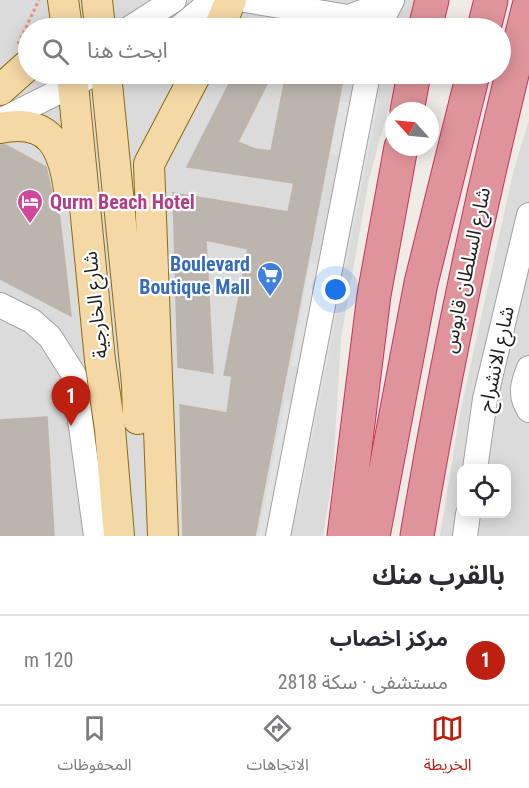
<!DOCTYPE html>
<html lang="ar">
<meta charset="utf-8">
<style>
:root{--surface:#fff;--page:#f2f2f3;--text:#2b2b33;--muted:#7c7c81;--line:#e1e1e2;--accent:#bb2011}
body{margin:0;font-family:"Roboto Condensed","Noto Sans Arabic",sans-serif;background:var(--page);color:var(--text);direction:rtl}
.controls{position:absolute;right:18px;bottom:18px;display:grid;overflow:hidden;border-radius:12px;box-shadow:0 3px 15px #0003}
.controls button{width:54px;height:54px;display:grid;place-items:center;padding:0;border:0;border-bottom:2px solid var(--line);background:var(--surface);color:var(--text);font:30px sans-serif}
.compass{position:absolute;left:385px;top:102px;width:54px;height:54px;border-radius:50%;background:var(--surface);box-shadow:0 3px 15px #0003;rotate:297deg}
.you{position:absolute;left:336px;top:290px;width:21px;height:21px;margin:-15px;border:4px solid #fff;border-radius:50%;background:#1a73e8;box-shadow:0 0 0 9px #1a73e833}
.badge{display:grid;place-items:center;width:39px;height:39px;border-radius:50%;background:var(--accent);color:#fff;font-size:20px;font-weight:700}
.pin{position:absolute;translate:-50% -50px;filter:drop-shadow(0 2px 3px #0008)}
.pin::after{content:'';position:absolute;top:32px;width:21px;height:18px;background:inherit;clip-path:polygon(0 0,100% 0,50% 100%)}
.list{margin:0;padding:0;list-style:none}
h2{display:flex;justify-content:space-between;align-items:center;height:78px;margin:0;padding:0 24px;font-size:26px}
h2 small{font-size:20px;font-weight:400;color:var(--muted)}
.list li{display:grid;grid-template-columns:39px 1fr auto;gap:18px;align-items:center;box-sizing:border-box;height:90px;padding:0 24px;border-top:2px solid var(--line)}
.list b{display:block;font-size:22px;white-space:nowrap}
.list p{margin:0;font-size:20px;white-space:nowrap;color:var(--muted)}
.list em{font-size:20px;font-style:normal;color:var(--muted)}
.icon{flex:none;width:33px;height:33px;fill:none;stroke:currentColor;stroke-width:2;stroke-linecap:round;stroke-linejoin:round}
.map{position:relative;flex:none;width:529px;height:536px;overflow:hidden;direction:ltr}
.search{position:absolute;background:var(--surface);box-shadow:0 3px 15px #0003;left:18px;right:18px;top:18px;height:66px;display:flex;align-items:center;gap:15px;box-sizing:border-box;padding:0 21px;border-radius:33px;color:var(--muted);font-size:22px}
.sheet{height:168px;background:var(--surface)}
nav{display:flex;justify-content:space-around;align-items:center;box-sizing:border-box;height:84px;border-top:2px solid var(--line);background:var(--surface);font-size:16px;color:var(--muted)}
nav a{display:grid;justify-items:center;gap:3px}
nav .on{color:var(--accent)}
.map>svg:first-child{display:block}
</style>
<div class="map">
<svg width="529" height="536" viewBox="0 0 529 536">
<rect width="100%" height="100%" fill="#eeece5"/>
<g fill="#dcdbdb" fill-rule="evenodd">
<polygon points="0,0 418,0 410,28 28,28 28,74 398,74 369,179 341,338 333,475 323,536 0,536"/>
<path d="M529,120v416h-89l19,-118 54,-245zM462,469h44v45h-44z"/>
</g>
<g fill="#e2e2e2">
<polygon points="368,96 379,98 298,510 288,508"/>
<polygon points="340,101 353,104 342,156 330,154"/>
<polygon points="310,263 319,265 301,367 291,366"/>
<polygon points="285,400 294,402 268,536 258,536"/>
</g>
<g fill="#bbb5ae" stroke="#bfb4a9" stroke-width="1.5">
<polygon points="234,74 272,74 238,142 255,149 271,151 286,74 344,74 255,536 183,536 180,405 227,413 232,376 224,375 248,249 206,240 213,373 178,367 173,193 288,212 294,183 187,167"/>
<polygon points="0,145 6,145 46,167 52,193 58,202 71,316 0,279"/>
<polygon points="47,417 54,536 0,536 0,420"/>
</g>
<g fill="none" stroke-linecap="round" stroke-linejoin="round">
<defs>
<g id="minor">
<polyline points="245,0 348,17 391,2"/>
<polyline points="130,28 174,0"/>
<polyline points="179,28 213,0"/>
<polyline points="378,28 392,0"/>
<polyline points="0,121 94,74"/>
<polyline points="0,305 32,321 50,337 74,375 96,536"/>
<path d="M529,368c-6,15 -10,27 0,42"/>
<polyline points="475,469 485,399 529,215"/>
<polyline points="278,536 368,74"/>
<polyline points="465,536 468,514"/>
</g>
<g id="major">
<polyline points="63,0 67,28"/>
<polyline points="97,0 100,28"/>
<polyline points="219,28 231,0"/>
<polyline points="72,74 100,360 110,429 119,536"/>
<polyline points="106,74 137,384 138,419"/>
<polyline points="0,90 28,65"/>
<path d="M0,128c50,-10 63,19 69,62"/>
<polyline points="163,536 149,164 196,74"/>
</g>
<g id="highway">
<polyline points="425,28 432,0"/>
<polyline points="484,28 491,0"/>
<polyline points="407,111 414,74"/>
<polyline points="344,536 374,295 401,147"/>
<polyline points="373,536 421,283 473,74"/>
<path d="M417,536c30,-179 67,-353 112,-530"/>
</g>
</defs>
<use href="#minor" stroke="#a2a2a2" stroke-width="26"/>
<use href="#major" stroke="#8c6c0d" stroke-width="32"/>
<use href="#highway" stroke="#cb335b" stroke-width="35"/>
<polyline stroke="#ee8d77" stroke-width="3" stroke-dasharray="3 3" stroke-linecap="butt" points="18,44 39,0"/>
<use href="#minor" stroke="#fff" stroke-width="24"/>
<use href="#major" stroke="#f4d8a5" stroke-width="30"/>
<use href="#highway" stroke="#df949b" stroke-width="33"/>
</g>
<defs>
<symbol id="hotel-pin" viewBox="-11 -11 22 30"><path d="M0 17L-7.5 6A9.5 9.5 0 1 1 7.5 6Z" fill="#d1479c" stroke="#fff"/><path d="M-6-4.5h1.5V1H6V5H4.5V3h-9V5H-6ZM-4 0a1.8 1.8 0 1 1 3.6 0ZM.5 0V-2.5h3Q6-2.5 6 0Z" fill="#fff"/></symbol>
<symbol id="supermarket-pin" viewBox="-11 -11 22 30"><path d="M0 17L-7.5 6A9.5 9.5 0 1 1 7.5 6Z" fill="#3f7fe0" stroke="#fff"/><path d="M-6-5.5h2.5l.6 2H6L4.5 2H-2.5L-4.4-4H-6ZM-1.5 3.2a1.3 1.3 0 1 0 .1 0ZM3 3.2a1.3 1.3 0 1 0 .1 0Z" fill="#fff"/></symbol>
</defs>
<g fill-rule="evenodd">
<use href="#hotel-pin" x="15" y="187" width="30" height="40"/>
<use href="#supermarket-pin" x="255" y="260" width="30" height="40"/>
</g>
<g text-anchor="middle" stroke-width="4.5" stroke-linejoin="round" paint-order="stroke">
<g font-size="20" font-weight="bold" fill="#b23c85" stroke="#fff" text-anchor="start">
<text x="50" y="209">Qurm Beach Hotel</text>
</g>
<g font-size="20" font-weight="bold" fill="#366cbe" stroke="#fff" text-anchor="end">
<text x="250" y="271">Boulevard<tspan x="250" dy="23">Boutique Mall</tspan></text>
</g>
<g font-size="20" fill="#1e1e1e" stroke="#fff">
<text transform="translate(466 270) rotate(-78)" y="7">شارع السلطان قابوس</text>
<text transform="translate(95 305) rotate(-96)" y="7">شارع الخارجية</text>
<text transform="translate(496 359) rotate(-78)" y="7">شارع الانشراح</text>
</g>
</g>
</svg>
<div class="controls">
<button><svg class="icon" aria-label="locate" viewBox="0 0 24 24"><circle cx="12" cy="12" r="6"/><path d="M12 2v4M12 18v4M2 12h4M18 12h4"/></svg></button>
</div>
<svg class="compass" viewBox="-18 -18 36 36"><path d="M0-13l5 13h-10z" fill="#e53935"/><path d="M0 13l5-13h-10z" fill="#7c7c81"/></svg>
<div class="you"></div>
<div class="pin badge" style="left:71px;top:426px">1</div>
<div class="search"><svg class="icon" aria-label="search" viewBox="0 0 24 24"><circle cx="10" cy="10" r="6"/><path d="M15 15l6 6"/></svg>ابحث هنا</div>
</div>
<section class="sheet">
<h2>بالقرب منك<small></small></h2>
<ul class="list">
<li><span class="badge">1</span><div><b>مركز اخصاب</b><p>مستشفى · سكة 2818</p></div><em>120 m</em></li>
</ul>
</section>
<nav>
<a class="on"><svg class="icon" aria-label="map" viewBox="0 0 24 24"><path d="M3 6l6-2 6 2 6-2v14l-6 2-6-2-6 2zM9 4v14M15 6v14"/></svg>الخريطة</a>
<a><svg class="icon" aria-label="directions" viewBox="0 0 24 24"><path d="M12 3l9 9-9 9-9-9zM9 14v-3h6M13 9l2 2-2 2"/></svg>الاتجاهات</a>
<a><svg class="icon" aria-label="saved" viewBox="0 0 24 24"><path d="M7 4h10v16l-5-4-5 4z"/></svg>المحفوظات</a>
</nav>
